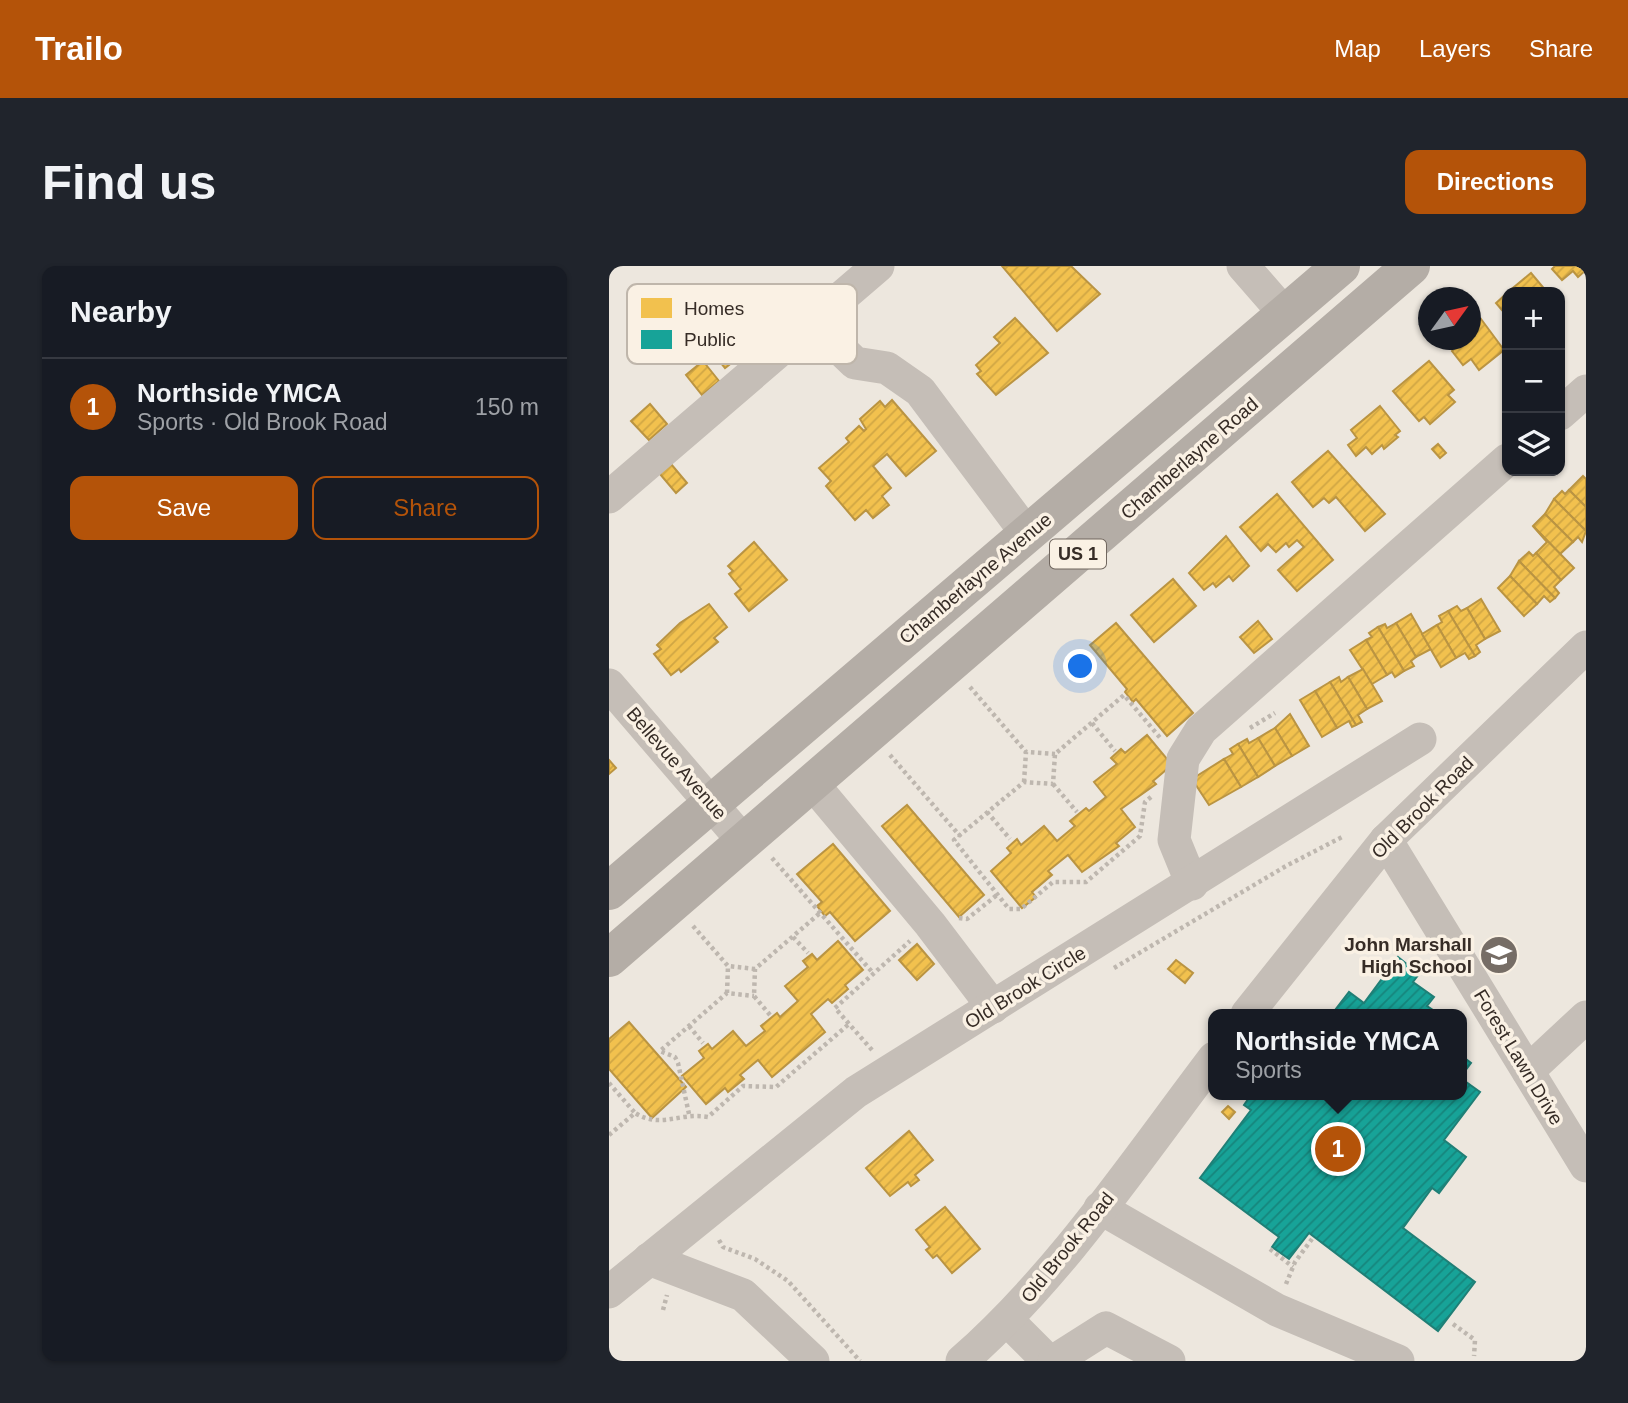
<!DOCTYPE html>
<meta charset="utf-8">
<style>
:root{--surface:#171b24;--page:#20242c;--text:#f1f3f6;--muted:#9ea1a6;--line:#363941;--accent:#b45309}
body{margin:0;font-family:Arial,sans-serif;background:var(--page);color:var(--text)}
.controls{position:absolute;right:21px;top:21px;display:grid;overflow:hidden;border-radius:14px;box-shadow:0 2px 5px #0004}
.controls button{width:63px;height:63px;display:grid;place-items:center;padding:0;border:0;border-bottom:2px solid var(--line);background:var(--surface);color:var(--text);font:35px sans-serif}
.compass{position:absolute;left:809px;top:21px;width:63px;height:63px;border-radius:50%;background:var(--surface);box-shadow:0 2px 5px #0004;rotate:57deg}
.you{position:absolute;left:472px;top:401px;width:24px;height:24px;margin:-18px;border:5px solid #fff;border-radius:50%;background:#1a73e8;box-shadow:0 0 0 10px #1a73e833}
.badge{display:grid;place-items:center;width:46px;height:46px;border-radius:50%;background:var(--accent);color:#fff;font-size:23px;font-weight:700}
.pin{position:absolute;translate:-50% -50%;border:4px solid #fff;box-shadow:0 2px 7px #0006}
.popup{position:absolute;left:599px;top:743px;width:259px;height:91px;box-sizing:border-box;display:grid;place-content:center;border-radius:14px;background:var(--surface);filter:drop-shadow(0 2px 5px #0005);font-size:23px;white-space:nowrap;color:var(--muted)}
.popup b{font-size:26px;color:var(--text)}
.popup::after{content:'';position:absolute;left:50%;top:100%;margin-left:-14px;border:14px solid transparent;border-top-color:var(--surface)}
.list{margin:0;padding:0;list-style:none}
h2{display:flex;justify-content:space-between;align-items:center;height:91px;margin:0;padding:0 28px;font-size:30px}
h2 small{font-size:23px;font-weight:400;color:var(--muted)}
.list li{display:grid;grid-template-columns:46px 1fr auto;gap:21px;align-items:center;box-sizing:border-box;height:98px;padding:0 28px;border-top:2px solid var(--line)}
.list b{display:block;font-size:26px;white-space:nowrap}
.list p{margin:0;font-size:23px;white-space:nowrap;color:var(--muted)}
.list em{font-size:23px;font-style:normal;color:var(--muted)}
.actions{display:flex;gap:14px;padding:21px 28px}
.actions a{flex:1;padding:16px 0;border:2px solid var(--accent);border-radius:14px;text-align:center;font-size:24px;color:var(--accent)}
.actions .main{background:var(--accent);color:#fff}
.icon{flex:none;width:38px;height:38px;fill:none;stroke:currentColor;stroke-width:2;stroke-linecap:round;stroke-linejoin:round}
.map{position:relative;flex:none;width:977px;height:1095px;overflow:hidden;border-radius:14px}
header{display:flex;align-items:center;gap:42px;box-sizing:border-box;height:98px;padding:0 35px;background:var(--accent);color:#fff}
header strong{font-size:33px}
nav{display:flex;gap:38px;margin-inline-start:auto;font-size:24px}
.intro{display:flex;align-items:center;justify-content:space-between;box-sizing:border-box;height:168px;padding:0 42px}
h1{margin:0;font-size:49px}
.button{padding:18px 32px;border-radius:14px;background:var(--accent);color:#fff;font-size:24px;font-weight:700}
main{display:flex;gap:42px;padding:0 42px}
aside{flex:1;background:var(--surface);border-radius:14px;box-shadow:0 2px 5px #0004}
.map>svg:first-child{display:block}
</style>
<header>
<strong>Trailo</strong>
<nav><a>Map</a><a>Layers</a><a>Share</a></nav>
</header>
<div class="intro"><h1>Find us</h1><a class="button">Directions</a></div>
<main>
<aside>
<h2>Nearby<small></small></h2>
<ul class="list">
<li><span class="badge">1</span><div><b>Northside YMCA</b><p>Sports · Old Brook Road</p></div><em>150 m</em></li>
</ul>
<div class="actions"><a class="main">Save</a><a>Share</a></div>
</aside>
<div class="map">
<svg width="977" height="1095" viewBox="0 0 977 1095">
<defs>
<pattern id="homes-hatch" width="6" height="6" patternUnits="userSpaceOnUse" patternTransform="scale(1.75)"><rect width="6" height="6" fill="#f2c14e"/><path d="M-1 1l2-2M0 6l6-6M5 7l2-2" fill="none" stroke="#d0a644"/></pattern>
<pattern id="public-hatch" width="6" height="6" patternUnits="userSpaceOnUse" patternTransform="scale(1.75)"><rect width="6" height="6" fill="#17a398"/><path d="M-1 1l2-2M0 6l6-6M5 7l2-2" fill="none" stroke="#16857c"/></pattern>
</defs>
<rect width="100%" height="100%" fill="#ede7de"/>
<g fill="url(#homes-hatch)" stroke="#ba9442" stroke-width="2">
<polygon points="393,0 462,0 491,28 448,65"/>
<polygon points="946,0 977,0 977,4 969,11 964,5 953,14 943,3"/>
<polygon points="922,7 938,26 899,26"/>
<polygon points="179,24 195,43 178,58 162,39"/>
<polygon points="898,27 898,50 887,37"/>
<polygon points="406,52 439,87 387,129 368,108 372,105 367,99 391,77 385,71"/>
<polygon points="872,53 895,84 870,104 862,93 854,99 843,85 853,74 862,74 862,61"/>
<polygon points="125,77 134,88 116,102 107,91"/>
<polygon points="94,95 110,115 93,129 77,109"/>
<polygon points="820,95 845,124 839,129 846,136 821,158 815,151 810,155 784,125"/>
<polygon points="283,134 327,185 297,210 278,188 264,200 282,222 273,230 280,239 264,252 257,244 246,254 217,220 222,215 210,202 240,176 237,172 250,160 255,165 257,163 251,153 271,135 276,141"/>
<polygon points="41,138 58,158 40,174 22,155"/>
<polygon points="771,140 791,165 786,169 789,171 775,183 773,179 763,188 757,181 747,190 739,179 748,172 742,164"/>
<polygon points="829,178 837,187 831,192 823,183"/>
<polygon points="719,185 776,248 756,265 727,231 720,237 715,232 704,241 683,216"/>
<polygon points="62,198 78,217 67,227 51,208"/>
<polygon points="974,210 977,213 977,241 960,224"/>
<polygon points="960,224 977,241 977,265 945,233 953,225 956,228"/>
<polygon points="668,228 724,294 688,325 669,304 695,281 688,274 680,281 677,277 667,286 659,278 652,285 631,261"/>
<polygon points="945,233 977,265 973,276 969,271 964,276 936,248"/>
<polygon points="936,248 964,276 951,288 924,260"/>
<polygon points="924,260 965,302 952,314 927,287 938,276"/>
<polygon points="617,270 640,300 624,315 620,310 607,321 604,317 595,324 580,307"/>
<polygon points="145,276 178,314 140,345 126,328 132,323 120,308 124,305 119,300"/>
<polygon points="920,286 924,290 927,287 952,314 945,321 950,327 946,332 910,295"/>
<polygon points="910,295 946,332 941,336 935,330 928,338 901,310"/>
<polygon points="901,310 928,338 915,350 889,322"/>
<polygon points="564,313 587,340 545,376 522,349"/>
<polygon points="872,333 891,365 876,373 858,342"/>
<polygon points="100,338 118,361 105,372 109,376 72,406 70,403 62,409 45,388 52,383 48,379 71,357"/>
<polygon points="848,340 852,345 858,342 876,373 867,379 871,386 866,390 839,345"/>
<polygon points="839,345 866,390 860,393 856,387 847,392 828,359 833,356 830,350"/>
<polygon points="802,348 822,383 807,391 787,357"/>
<polygon points="649,355 663,373 645,387 631,371"/>
<polygon points="507,357 584,447 558,470 527,433 524,436 516,426 518,423 481,379"/>
<polygon points="787,357 807,391 802,395 805,400 795,405 769,361 776,358 778,362"/>
<polygon points="828,359 847,392 832,401 813,368"/>
<polygon points="769,361 795,405 786,411 783,406 778,409 757,374 763,371 760,367"/>
<polygon points="757,374 778,409 763,418 741,384"/>
<polygon points="754,403 773,435 758,443 739,411"/>
<polygon points="730,411 732,416 739,411 758,443 749,449 753,456 747,459 721,416"/>
<polygon points="721,416 747,459 743,461 740,455 728,462 706,425"/>
<polygon points="706,425 728,462 713,471 691,434"/>
<polygon points="681,448 700,480 683,490 666,462"/>
<polygon points="666,462 683,490 666,500 649,472"/>
<polygon points="538,469 563,499 544,515 547,518 512,543 526,561 507,577 510,580 473,606 459,589 439,605 443,609 423,626 427,631 413,642 382,605 402,587 398,582 408,573 412,579 435,560 448,575 466,560 461,555 477,542 480,545 497,531 485,516 508,498 502,492 512,483 516,487"/>
<polygon points="649,472 666,500 649,511 629,478 638,473 640,477"/>
<polygon points="629,478 649,511 632,521 615,493 624,488 621,483"/>
<polygon points="615,493 632,521 600,539 583,513"/>
<polygon points="0,494 7,502 0,508"/>
<polygon points="298,539 375,629 350,651 273,560"/>
<polygon points="224,578 281,645 246,675 221,646 216,650 208,640 213,636 188,608"/>
<polygon points="229,675 254,704 236,719 239,723 223,737 219,733 202,748 216,766 163,811 149,794 131,809 135,813 119,826 116,822 97,838 73,810 95,792 90,785 99,778 103,783 124,765 137,780 156,765 152,760 168,747 171,751 189,735 176,720 199,701 194,695 203,688 208,694"/>
<polygon points="308,678 325,698 308,714 290,694"/>
<polygon points="567,694 584,707 576,717 559,703"/>
<polygon points="20,756 77,821 43,852 0,803 0,773"/>
<polygon points="619,840 626,846 620,853 613,846"/>
<polygon points="300,865 324,894 306,909 310,914 302,920 299,916 281,930 257,902"/>
<polygon points="336,941 371,983 343,1007 328,989 324,992 317,984 321,981 307,964"/>
</g>
<g fill="url(#public-hatch)" stroke="#207f76" stroke-width="2">
<polygon points="789,691 810,708 804,716 825,731 818,740 830,748 723,748 740,726 755,737"/>
<polygon points="853,790 862,797 853,809"/>
<polygon points="853,813 871,826 835,874 857,891 830,927 823,922 794,962 866,1016 829,1065 700,967 680,993 663,981 670,971 591,912 642,844 635,839 642,829 853,829"/>
</g>
<g fill="none" stroke-linecap="round" stroke-linejoin="round">
<g stroke="#beb7af" stroke-width="4.5" stroke-dasharray="3.5 3.5" stroke-linecap="butt">
<polyline points="361,421 417,486"/>
<polyline points="483,457 506,485"/>
<polyline points="641,462 666,447"/>
<polyline points="281,489 351,570"/>
<polyline points="415,516 417,486 446,488"/>
<polyline points="444,518 468,546"/>
<polyline points="542,531 536,536 531,570 477,616 444,616 412,643 400,643 345,574 415,516 444,518 446,488 515,429 553,474"/>
<polyline points="378,546 401,573"/>
<polyline points="163,592 264,707"/>
<polyline points="350,652 358,653 388,629"/>
<polyline points="84,660 119,700 146,703"/>
<polyline points="184,671 199,687"/>
<polyline points="505,702 677,600 735,570"/>
<polyline points="118,727 119,700"/>
<polyline points="161,749 145,730 146,703 211,647"/>
<polyline points="80,760 94,777"/>
<polyline points="263,784 226,742 301,675"/>
<polyline points="0,817 26,847"/>
<polyline points="80,848 69,797 66,791 51,785 118,727 145,730"/>
<path d="M0,869l26,-22c26,16 44,-1 73,4l35,-31 33,1 73,-63"/>
<polyline points="110,974 114,981 146,993 179,1015 251,1095"/>
<polyline points="661,983 684,1001"/>
<polyline points="677,1018 686,996 703,973"/>
<polyline points="54,1044 58,1029"/>
<polyline points="844,1058 866,1074 865,1090"/>
</g>
<g stroke="#c5beb7" stroke-width="33">
<polyline points="634,0 676,48"/>
<polyline points="203,56 246,97 278,102 311,125 418,268"/>
<polyline points="951,148 977,125"/>
<polyline points="0,231 269,0"/>
<polyline points="0,419 135,576"/>
<polyline points="203,517 321,658 384,741"/>
<polyline points="777,574 977,900"/>
<polyline points="583,618 565,574 574,493 592,464 898,194"/>
<polyline points="638,748 777,574 977,381"/>
<polyline points="919,805 977,751"/>
<polyline points="491,942 668,1044 789,1095"/>
<polyline points="40,993 134,1029 204,1095"/>
<polyline points="0,1026 247,826 811,473"/>
<polyline points="398,1054 439,1095"/>
<path d="M353,1095c98,-86 173,-199 252,-303"/>
<polyline points="445,1095 497,1062 560,1095"/>
</g>
<g stroke="#b4ada6" stroke-width="38">
<polyline points="0,625 732,0"/>
<polyline points="0,692 802,0"/>
</g>
</g>
<defs>
<symbol id="school-disc" viewBox="-11 -11 22 22"><circle r="9.5" fill="#766d66" stroke="#faf1e4"/><path d="M0-5L7-2L0 1L-7-2ZM-4 1L0 2.5L4 1V4Q0 6-4 4Z" fill="#fff"/></symbol>
</defs>
<g fill-rule="evenodd">
<use href="#school-disc" x="868" y="667" width="44" height="44"/>
</g>
<g text-anchor="middle" stroke-width="7" stroke-linejoin="round" paint-order="stroke">
<rect fill="#faf1e4" stroke="#71675f" stroke-width="2" x="441" y="273.5" width="56" height="29" rx="5"/>
<g font-size="18" font-weight="bold" fill="#362c26">
<text x="469" y="294">US 1</text>
</g>
<g font-size="19" fill="#362c26" stroke="#faf1e4">
<text transform="translate(580 192) rotate(-41)" y="7">Chamberlayne Road</text>
<text transform="translate(366 312) rotate(-40)" y="7">Chamberlayne Avenue</text>
<text transform="translate(68 497) rotate(49)" y="7">Bellevue Avenue</text>
<text transform="translate(813 541) rotate(-45)" y="7">Old Brook Road</text>
<text transform="translate(416 721) rotate(-32)" y="7">Old Brook Circle</text>
<text transform="translate(910 791) rotate(59)" y="7">Forest Lawn Drive</text>
<text transform="translate(458 981) rotate(-51)" y="7">Old Brook Road</text>
</g>
<g font-size="19" font-weight="bold" fill="#362c26" stroke="#faf1e4" text-anchor="end">
<text x="863" y="685">John Marshall<tspan x="863" dy="22">High School</tspan></text>
</g>
</g>
<rect x="18" y="18" width="230" height="80" rx="10" fill="#faf1e4" stroke="#bfb6ab" stroke-width="2"/>
<rect x="32" y="32" width="31" height="20" fill="#f2c14e"/>
<rect x="32" y="64" width="31" height="19" fill="#17a398"/>
<g font-size="19" fill="#362c26">
<text x="75" y="49">Homes</text>
<text x="75" y="80">Public</text>
</g>
</svg>
<div class="controls">
<button>+</button>
<button>−</button>
<button><svg class="icon" aria-label="layers" viewBox="0 0 24 24"><path d="M12 4l9 5-9 5-9-5zM3 14l9 5 9-5"/></svg></button>
</div>
<svg class="compass" viewBox="-18 -18 36 36"><path d="M0-13l5 13h-10z" fill="#e53935"/><path d="M0 13l5-13h-10z" fill="#9ea1a6"/></svg>
<div class="you"></div>
<div class="pin badge" style="left:729px;top:883px">1</div>
<div class="popup"><b>Northside YMCA</b>Sports</div>
</div>
</main>
